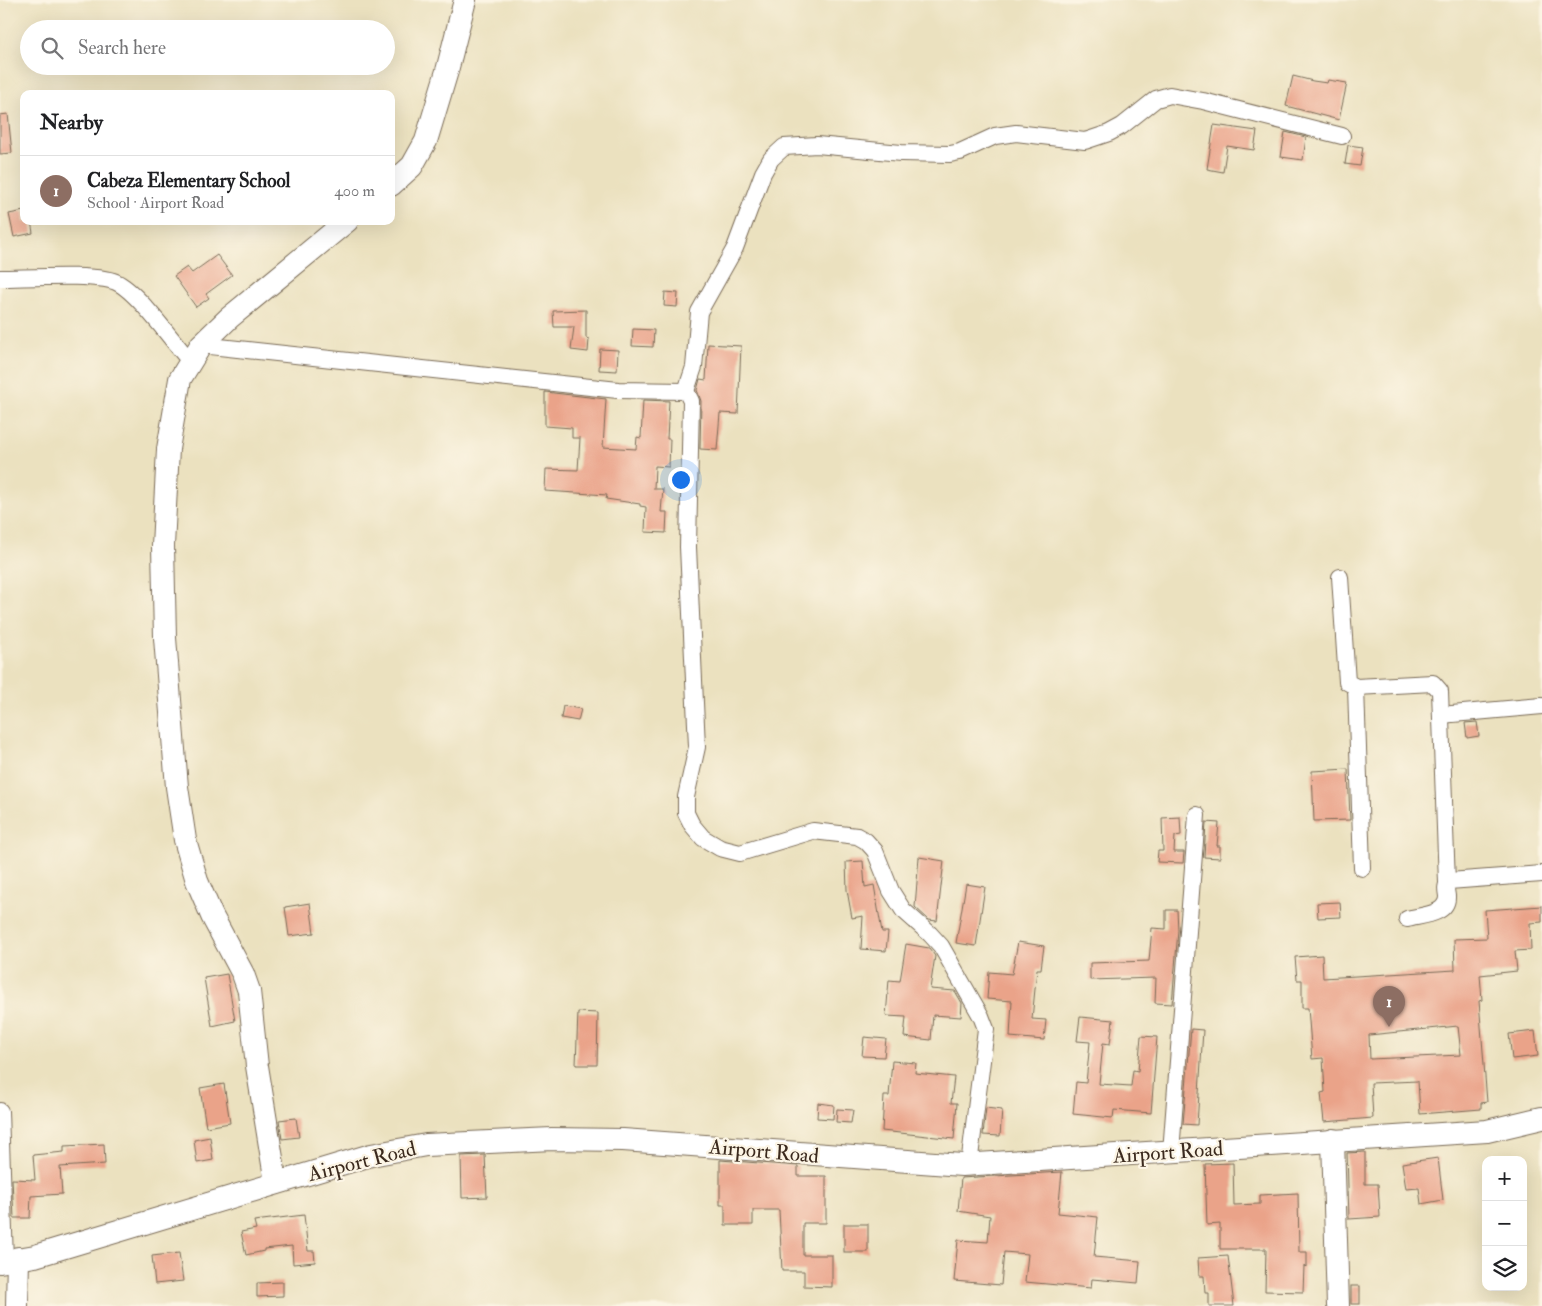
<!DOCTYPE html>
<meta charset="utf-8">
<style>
:root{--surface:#fff;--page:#f6f6f6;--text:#202124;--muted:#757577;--line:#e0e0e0;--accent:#d93025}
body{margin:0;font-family:"IM FELL Double Pica",serif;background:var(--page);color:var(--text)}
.controls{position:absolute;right:15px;bottom:15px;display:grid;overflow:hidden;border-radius:10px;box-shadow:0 5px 20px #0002}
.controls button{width:45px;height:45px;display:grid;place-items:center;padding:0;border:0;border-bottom:1px solid var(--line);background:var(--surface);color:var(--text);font:25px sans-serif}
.you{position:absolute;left:680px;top:479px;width:18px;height:18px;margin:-12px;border:4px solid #fff;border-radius:50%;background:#1a73e8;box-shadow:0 0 0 8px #1a73e833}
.badge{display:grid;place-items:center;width:32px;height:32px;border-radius:50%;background:var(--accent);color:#fff;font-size:16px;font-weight:700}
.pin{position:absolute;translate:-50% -41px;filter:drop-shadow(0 1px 2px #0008)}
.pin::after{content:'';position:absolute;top:26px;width:18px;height:15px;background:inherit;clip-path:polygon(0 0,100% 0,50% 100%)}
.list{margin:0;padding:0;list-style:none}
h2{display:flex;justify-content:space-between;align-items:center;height:65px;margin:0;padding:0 20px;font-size:21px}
h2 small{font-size:16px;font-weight:400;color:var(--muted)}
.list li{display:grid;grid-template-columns:32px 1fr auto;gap:15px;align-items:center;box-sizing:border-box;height:70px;padding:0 20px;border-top:1px solid var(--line)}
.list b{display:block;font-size:19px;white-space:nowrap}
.list p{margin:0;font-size:16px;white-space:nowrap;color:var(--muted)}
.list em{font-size:16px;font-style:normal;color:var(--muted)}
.icon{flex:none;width:28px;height:28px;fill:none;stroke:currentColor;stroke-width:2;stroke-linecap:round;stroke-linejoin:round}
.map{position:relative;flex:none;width:1542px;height:1306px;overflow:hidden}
.search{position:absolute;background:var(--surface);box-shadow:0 5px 20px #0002;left:20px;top:20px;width:375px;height:55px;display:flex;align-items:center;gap:12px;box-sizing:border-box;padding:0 18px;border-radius:28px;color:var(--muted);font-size:19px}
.panel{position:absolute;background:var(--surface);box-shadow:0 5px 20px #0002;left:20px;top:90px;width:375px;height:135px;border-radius:10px}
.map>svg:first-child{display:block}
</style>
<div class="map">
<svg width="1542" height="1306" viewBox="0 0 1542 1306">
<rect width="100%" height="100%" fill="#fcf5e5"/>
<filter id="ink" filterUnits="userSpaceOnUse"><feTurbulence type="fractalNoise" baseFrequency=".02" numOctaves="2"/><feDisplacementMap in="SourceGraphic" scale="10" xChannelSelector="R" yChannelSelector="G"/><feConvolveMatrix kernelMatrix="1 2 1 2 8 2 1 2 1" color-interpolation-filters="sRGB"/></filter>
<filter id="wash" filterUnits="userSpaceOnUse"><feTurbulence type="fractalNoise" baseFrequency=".0096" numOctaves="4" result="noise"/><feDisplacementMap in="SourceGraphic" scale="20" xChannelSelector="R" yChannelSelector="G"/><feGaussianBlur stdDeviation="1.12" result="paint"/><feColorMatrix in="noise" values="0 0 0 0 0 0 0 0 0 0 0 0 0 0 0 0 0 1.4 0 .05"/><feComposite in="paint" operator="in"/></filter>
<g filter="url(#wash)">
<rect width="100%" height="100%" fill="#ebe1bf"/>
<g id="blocks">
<g fill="#eaa389" fill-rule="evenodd">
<polygon points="1293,76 1313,81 1327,83 1328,80 1347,83 1339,120 1286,106"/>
<polygon points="8,114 12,153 0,154 0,115"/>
<polygon points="1214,125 1257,131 1254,150 1227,146 1223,172 1207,169"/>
<polygon points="1285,132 1306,137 1303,160 1281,157"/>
<polygon points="1348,145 1363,147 1360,166 1345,164"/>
<polygon points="24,211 24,221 31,221 33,233 14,237 9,214"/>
<polygon points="217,255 232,275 206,294 209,298 196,307 174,276 187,267 192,273"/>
<polygon points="665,292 678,293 677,307 664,306"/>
<polygon points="586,310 586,338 589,339 588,352 571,350 574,327 554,327 553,311"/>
<polygon points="633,329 654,330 653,347 632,346"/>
<polygon points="708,344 741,346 738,414 720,413 717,450 700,449 701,401 697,390 700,379 706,380"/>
<polygon points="600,349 618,350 617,371 599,370"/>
<polygon points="545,392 606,399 603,447 636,449 637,437 641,438 643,400 669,401 667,439 670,439 669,467 655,466 654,489 663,489 661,512 667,512 666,533 645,532 646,507 640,506 640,504 606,499 607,495 545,491 546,469 578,470 580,438 572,438 572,428 545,426"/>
<polygon points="563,706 581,709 578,721 561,718"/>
<polygon points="1477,722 1479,736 1467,738 1465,723"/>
<polygon points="1348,769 1350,820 1314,821 1312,771"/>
<polygon points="1180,817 1181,835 1175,836 1174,852 1184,852 1183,863 1157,862 1158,851 1163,851 1162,818"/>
<polygon points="1206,822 1219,823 1217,846 1220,846 1220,858 1204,857"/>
<polygon points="919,857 944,861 937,921 929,920 915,907"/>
<polygon points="863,861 865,887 874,885 882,932 888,932 886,951 861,949 863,916 852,918 847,890 846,862"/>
<polygon points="966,884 985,887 976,946 956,943"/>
<polygon points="1340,902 1341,917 1318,918 1317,903"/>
<polygon points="310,903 314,933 289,936 285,907"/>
<path d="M1542,906v16l-12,1 1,27 -16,1 2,20 -37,4 2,25 -3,1 8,101 -6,1v6l-61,5 -2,-33 -47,2 2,35 -49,4 -3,-29 4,-1 -2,-34 -11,1 -4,-51h-6v-28h-5l-2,-23 27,-2 1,23 132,-8 -1,-31 33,-1 -2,-28zM1458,1026l3,29 -91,4 -1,-24z"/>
<polygon points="1166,910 1177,910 1178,930 1172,1004 1155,1003 1156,978 1090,980 1090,963 1149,961 1152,928 1166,929"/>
<polygon points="1018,942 1044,946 1041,969 1037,969 1032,1019 1046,1020 1044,1040 1010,1037 1012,1001 987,999 989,972 1012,974"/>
<polygon points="906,944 929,948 935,956 930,989 955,991 962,1003 961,1017 933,1015 931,1040 904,1037 906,1017 886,1016 889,980 900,981"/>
<polygon points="227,974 235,1021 212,1026 204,978"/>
<polygon points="578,1012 598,1013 597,1065 576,1065"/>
<polygon points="1080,1017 1113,1020 1110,1044 1103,1043 1099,1084 1131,1086 1133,1070 1138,1071 1141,1036 1157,1037 1151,1113 1114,1110 1113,1118 1073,1114 1076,1082 1086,1083 1090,1042 1077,1041"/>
<polygon points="1191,1029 1203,1030 1197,1125 1183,1124"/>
<polygon points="1535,1031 1538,1056 1512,1059 1509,1034"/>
<polygon points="864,1037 886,1039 884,1057 862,1056"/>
<polygon points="892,1061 916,1063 915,1073 954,1077 951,1103 957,1103 954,1139 882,1131 884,1096 889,1096"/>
<polygon points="224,1084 230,1123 206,1127 200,1088"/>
<polygon points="818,1103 834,1105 833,1119 817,1118"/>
<polygon points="986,1108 1002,1110 1000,1136 983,1135"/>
<polygon points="837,1109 853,1110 851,1123 836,1122"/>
<polygon points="296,1118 299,1137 282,1139 279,1120"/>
<polygon points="210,1137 213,1160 197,1163 194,1140"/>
<polygon points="104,1144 105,1164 60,1167 62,1194 31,1196 30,1218 14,1218 12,1179 35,1180 33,1155 64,1152 64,1146"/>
<polygon points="1365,1152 1365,1184 1378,1184 1380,1217 1349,1219 1347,1153"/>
<polygon points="485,1155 487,1197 462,1198 461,1156"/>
<polygon points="1438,1158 1443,1200 1421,1204 1419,1188 1406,1189 1402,1163"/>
<polygon points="720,1160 798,1166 798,1176 826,1176 826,1223 803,1223 803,1255 832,1255 832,1287 804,1286 804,1271 782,1271 779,1210 753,1210 753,1225 725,1225 725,1205 720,1205"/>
<polygon points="1233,1163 1234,1205 1260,1204 1260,1195 1298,1193 1299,1252 1307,1252 1307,1267 1304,1266 1303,1292 1265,1291 1266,1249 1220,1249 1220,1224 1207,1225 1205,1164"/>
<polygon points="1062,1172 1058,1213 1098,1217 1094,1257 1140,1261 1138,1283 1092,1279 1091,1288 1025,1282 1028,1254 1004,1252 1001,1285 954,1281 958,1240 988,1242 990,1216 958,1211 961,1178"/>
<polygon points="304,1215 308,1251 314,1251 315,1262 293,1264 292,1246 264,1249 264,1251 246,1255 241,1232 256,1229 254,1221"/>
<rect x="844" y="1224" width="24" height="28"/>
<polygon points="179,1253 183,1281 155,1284 152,1256"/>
<polygon points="1228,1256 1234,1306 1209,1306 1209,1293 1205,1293 1204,1276 1199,1276 1198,1258"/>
<polygon points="283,1282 283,1296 257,1297 257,1283"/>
<rect x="1351" y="1286" width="9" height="18"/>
</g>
</g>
</g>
<g filter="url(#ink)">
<use href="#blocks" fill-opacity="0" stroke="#796a56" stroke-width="1"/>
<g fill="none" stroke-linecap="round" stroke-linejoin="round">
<defs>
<g id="street">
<path d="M0,278c26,0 95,-5 116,4 22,10 56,59 74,79"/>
<polyline points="201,345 618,390 686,391 691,401 688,547 697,747 686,797 686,813 692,825 703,838 720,848 740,853 813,831 857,836 866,841 875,851 891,891 903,910 930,934 941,946 981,1016 986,1029 969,1165"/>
<polyline points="686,391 694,367 699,312 735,248 763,173 771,159 784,147 817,145 901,153 950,154 960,152 995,136 1016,133 1085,141 1109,133 1122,126 1156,99 1170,95 1203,101 1342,136"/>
<polyline points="1340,577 1347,682 1356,687 1433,683 1440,691 1447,883"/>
<polyline points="1356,687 1362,868"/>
<polyline points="1441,715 1542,706"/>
<path d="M1407,919c14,-4 41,-4 40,-23 -1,-6 -2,-10 2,-15l93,-7"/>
<polyline points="0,1111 5,1261"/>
<polyline points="1171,1152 1197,815"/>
</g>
<g id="secondary">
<polyline points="391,185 412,166 426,141 447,71 465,0"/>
<polyline points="1333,1140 1338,1306"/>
<polyline points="276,1183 257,1066 249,991 243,974 212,916 197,881 185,840 177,787 165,638 163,546 168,449 180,379 201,345 229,318 347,221"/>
<polyline points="0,1262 35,1256 371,1155 426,1145 552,1139 623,1140 962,1165 1487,1131 1542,1118"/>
<polyline points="17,1306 18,1258"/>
</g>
</defs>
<use href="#street" stroke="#796a56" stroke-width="18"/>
<use href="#secondary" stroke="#796a56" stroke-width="24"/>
<use href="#street" stroke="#fff" stroke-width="16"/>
<use href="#secondary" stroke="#fff" stroke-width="22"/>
</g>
</g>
<g text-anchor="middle" stroke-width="4.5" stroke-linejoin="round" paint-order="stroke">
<g font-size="21" fill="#3b2a1e" stroke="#fcf5e5">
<text transform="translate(764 1151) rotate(5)" y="7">Airport Road</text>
<text transform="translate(1168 1152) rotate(-4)" y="7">Airport Road</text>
<text transform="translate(362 1161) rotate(-14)" y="7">Airport Road</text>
</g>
</g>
</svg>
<div class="controls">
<button>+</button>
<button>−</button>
<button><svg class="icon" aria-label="layers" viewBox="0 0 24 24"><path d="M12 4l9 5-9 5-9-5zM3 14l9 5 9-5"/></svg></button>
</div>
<div class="you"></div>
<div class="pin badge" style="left:1389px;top:1027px;background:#8d6e63">1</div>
<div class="search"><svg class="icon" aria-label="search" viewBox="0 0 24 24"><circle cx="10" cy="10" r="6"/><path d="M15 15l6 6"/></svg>Search here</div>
<section class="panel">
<h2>Nearby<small></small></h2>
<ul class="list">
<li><span class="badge" style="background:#8d6e63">1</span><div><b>Cabeza Elementary School</b><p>School · Airport Road</p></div><em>400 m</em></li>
</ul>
</section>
</div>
